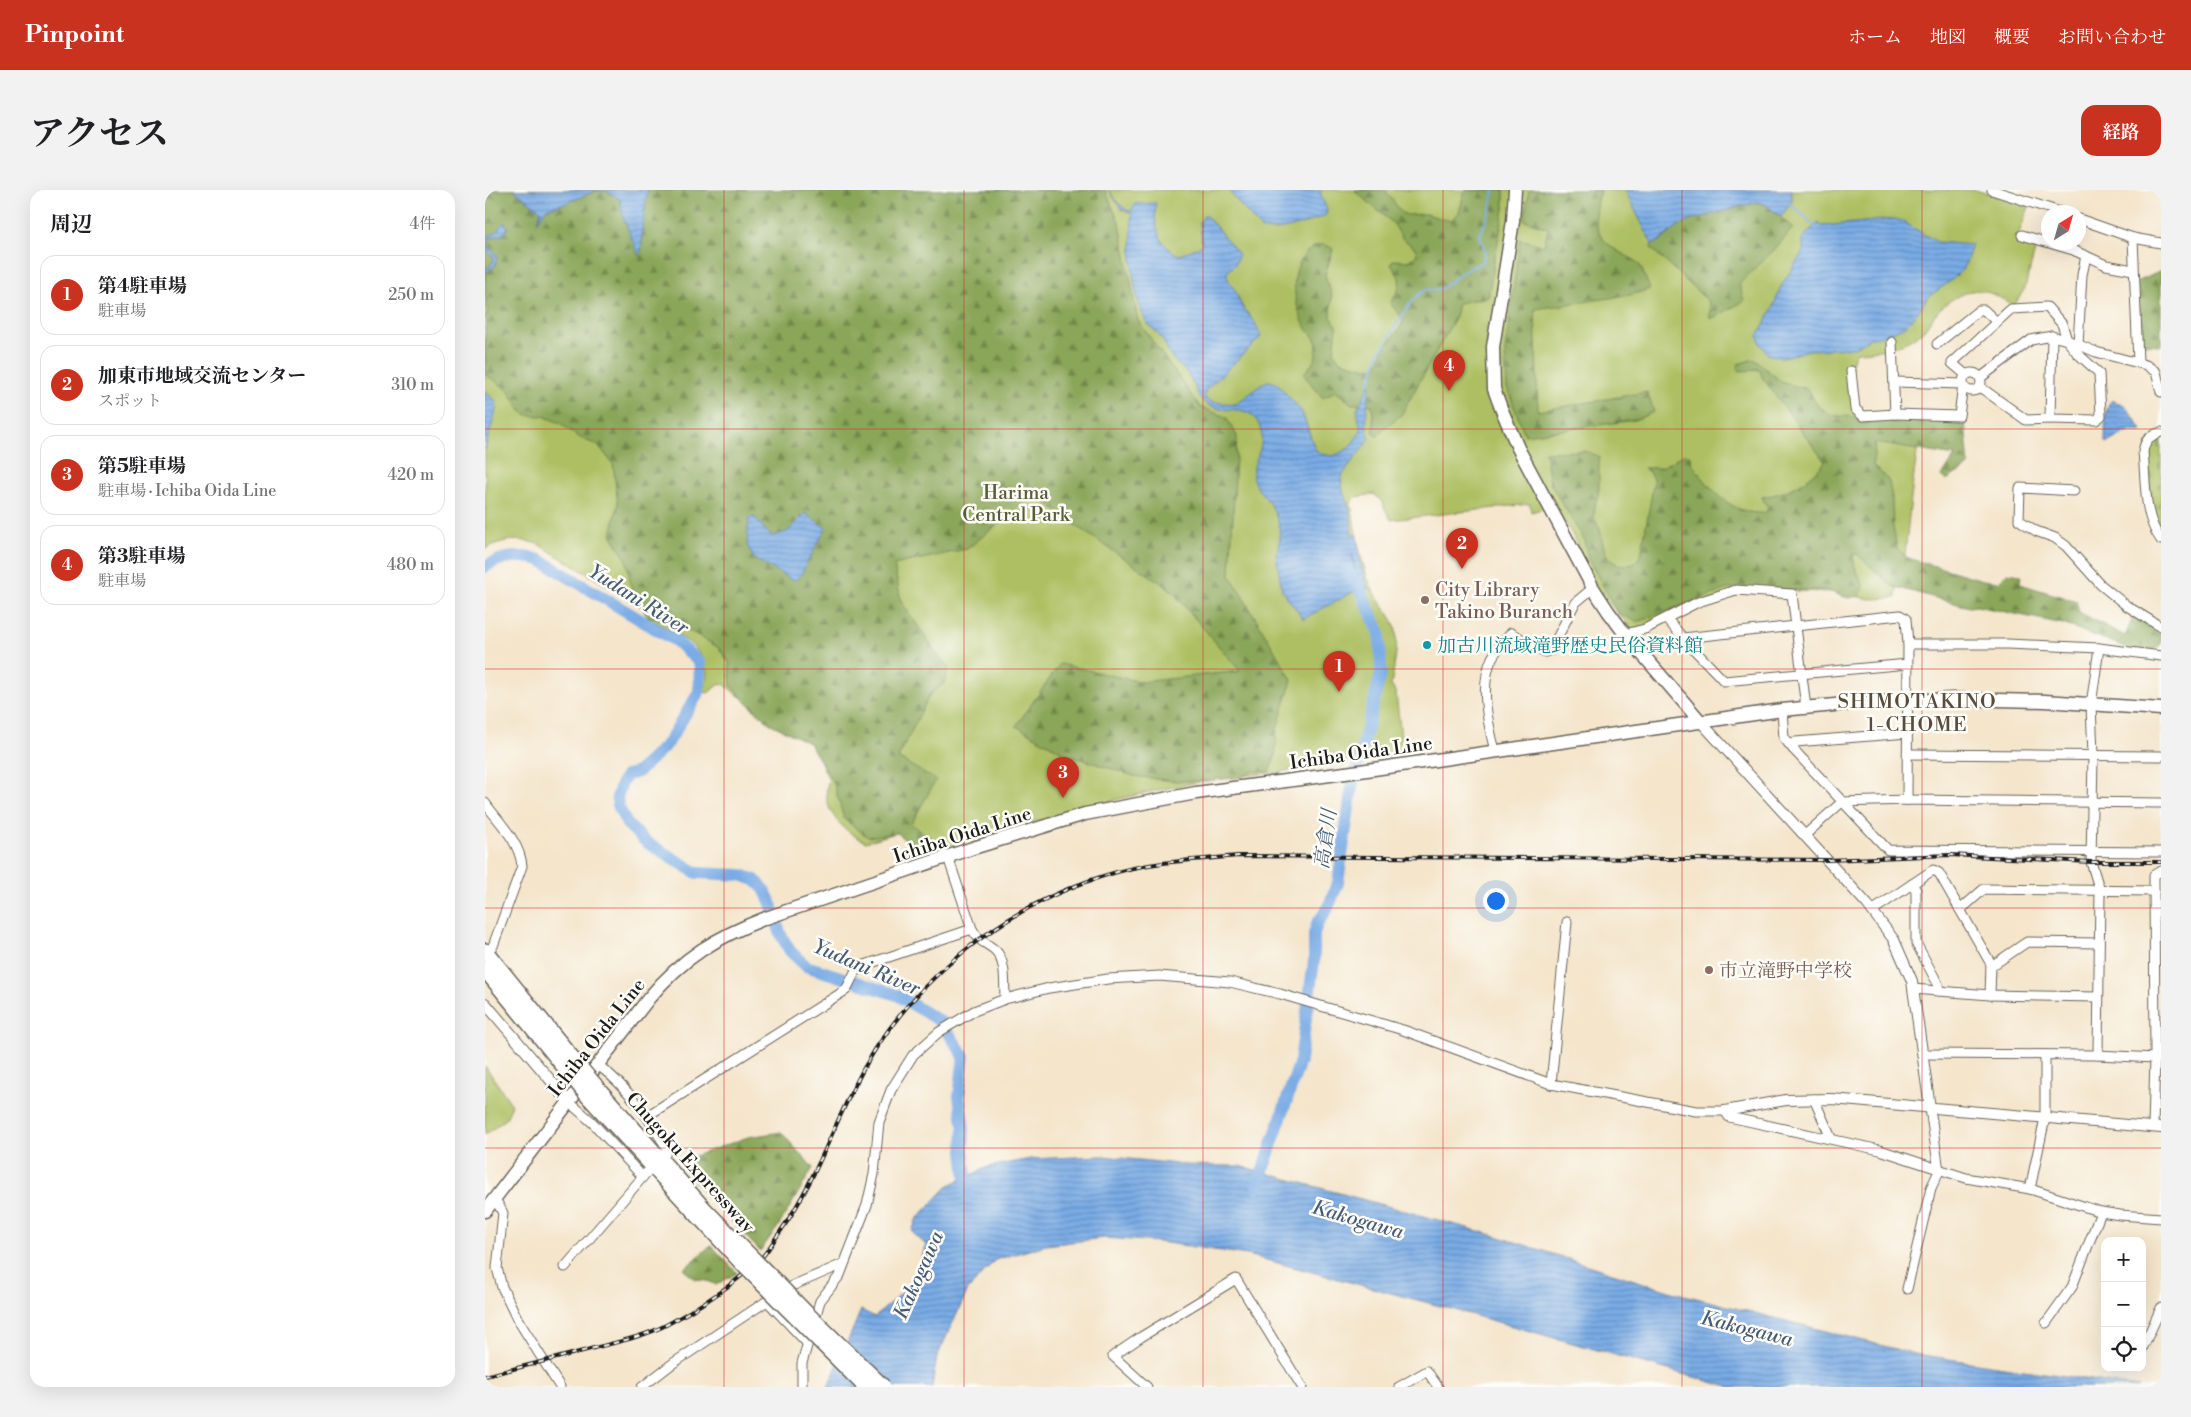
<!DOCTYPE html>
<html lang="ja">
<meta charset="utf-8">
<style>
:root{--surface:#fff;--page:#f2f2f2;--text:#202124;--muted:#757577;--line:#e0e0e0;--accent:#c8321e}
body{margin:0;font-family:"Libre Bodoni","Noto Serif JP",serif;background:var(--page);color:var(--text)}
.controls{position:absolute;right:15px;bottom:15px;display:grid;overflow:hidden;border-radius:10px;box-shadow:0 5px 20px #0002}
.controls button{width:45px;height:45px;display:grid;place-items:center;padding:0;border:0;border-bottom:1px solid var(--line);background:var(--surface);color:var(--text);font:25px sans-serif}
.compass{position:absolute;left:1556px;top:15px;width:45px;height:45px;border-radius:50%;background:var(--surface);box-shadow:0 5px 20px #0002;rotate:37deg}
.you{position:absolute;left:1010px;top:710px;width:18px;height:18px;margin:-12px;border:4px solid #fff;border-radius:50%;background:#1a73e8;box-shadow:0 0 0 8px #1a73e833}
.badge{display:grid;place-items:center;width:32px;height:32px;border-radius:50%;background:var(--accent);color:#fff;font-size:16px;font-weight:700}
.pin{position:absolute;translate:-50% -41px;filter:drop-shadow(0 1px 2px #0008)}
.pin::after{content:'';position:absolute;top:26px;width:18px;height:15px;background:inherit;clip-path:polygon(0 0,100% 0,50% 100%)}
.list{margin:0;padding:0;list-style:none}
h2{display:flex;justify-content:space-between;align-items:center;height:65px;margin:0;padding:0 20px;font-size:21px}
h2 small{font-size:16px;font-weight:400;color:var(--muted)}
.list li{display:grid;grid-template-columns:32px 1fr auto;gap:15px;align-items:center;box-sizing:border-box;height:80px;margin:0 10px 10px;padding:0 10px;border:1px solid var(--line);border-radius:15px}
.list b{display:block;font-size:19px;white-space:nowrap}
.list p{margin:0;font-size:16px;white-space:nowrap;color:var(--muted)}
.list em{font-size:16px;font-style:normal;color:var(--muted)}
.icon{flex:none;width:28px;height:28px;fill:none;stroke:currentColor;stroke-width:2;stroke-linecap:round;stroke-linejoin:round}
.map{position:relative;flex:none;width:1676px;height:1197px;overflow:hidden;border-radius:15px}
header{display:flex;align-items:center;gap:30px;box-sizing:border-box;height:70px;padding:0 25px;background:var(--accent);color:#fff}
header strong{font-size:24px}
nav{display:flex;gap:28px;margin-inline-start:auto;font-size:18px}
.intro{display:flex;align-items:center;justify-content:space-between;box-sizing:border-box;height:120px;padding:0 30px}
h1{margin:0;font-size:35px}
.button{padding:12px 22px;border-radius:15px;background:var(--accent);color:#fff;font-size:18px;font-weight:700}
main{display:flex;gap:30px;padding:0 30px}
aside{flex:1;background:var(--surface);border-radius:15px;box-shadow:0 5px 20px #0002}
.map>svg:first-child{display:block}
</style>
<header>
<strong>Pinpoint</strong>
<nav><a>ホーム</a><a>地図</a><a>概要</a><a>お問い合わせ</a></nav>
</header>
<div class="intro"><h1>アクセス</h1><a class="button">経路</a></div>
<main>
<aside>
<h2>周辺<small>4件</small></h2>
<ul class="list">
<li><span class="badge">1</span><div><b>第4駐車場</b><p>駐車場</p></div><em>250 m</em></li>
<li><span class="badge">2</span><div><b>加東市地域交流センター</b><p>スポット</p></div><em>310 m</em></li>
<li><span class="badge">3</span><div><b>第5駐車場</b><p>駐車場 · Ichiba Oida Line</p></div><em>420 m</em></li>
<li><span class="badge">4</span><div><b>第3駐車場</b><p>駐車場</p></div><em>480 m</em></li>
</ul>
</aside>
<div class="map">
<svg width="1676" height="1197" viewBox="0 0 1676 1197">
<defs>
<pattern id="forest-firs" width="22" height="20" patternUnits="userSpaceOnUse" patternTransform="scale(1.25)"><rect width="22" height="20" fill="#8aa658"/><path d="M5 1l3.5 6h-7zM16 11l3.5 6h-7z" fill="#708648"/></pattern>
<pattern id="cemetery-stones" width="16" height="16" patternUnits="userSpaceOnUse" patternTransform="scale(1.25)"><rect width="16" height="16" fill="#adbf62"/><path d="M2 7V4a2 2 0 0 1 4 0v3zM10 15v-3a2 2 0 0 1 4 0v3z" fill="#94a454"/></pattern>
<pattern id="water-rules" width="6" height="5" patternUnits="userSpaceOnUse" patternTransform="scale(1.25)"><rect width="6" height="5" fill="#79abe5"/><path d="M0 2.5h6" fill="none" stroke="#628ab9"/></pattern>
</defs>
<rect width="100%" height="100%" fill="#fdfcf7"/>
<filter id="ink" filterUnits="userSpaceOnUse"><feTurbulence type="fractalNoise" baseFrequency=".02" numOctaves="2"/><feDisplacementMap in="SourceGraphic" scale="10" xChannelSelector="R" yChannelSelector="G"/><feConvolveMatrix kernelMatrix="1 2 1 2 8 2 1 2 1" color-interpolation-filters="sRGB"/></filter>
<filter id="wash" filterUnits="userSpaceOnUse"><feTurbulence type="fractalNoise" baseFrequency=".0096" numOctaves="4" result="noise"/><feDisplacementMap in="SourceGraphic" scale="20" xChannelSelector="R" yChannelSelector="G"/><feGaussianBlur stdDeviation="1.12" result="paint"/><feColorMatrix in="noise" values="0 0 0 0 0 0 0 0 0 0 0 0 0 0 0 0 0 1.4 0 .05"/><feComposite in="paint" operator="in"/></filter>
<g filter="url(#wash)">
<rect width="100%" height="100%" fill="#f4e5cb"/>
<g fill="#adbf62" stroke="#646e3f">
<path d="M0,0h1491l53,17 -12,31 20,5 -12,45 -11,18c-10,-6 -21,-13 -31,-15 -14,-4 -36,10 -45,20 -6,6 -10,15 -16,21 -20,16 -41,19 -65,20 -11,16 -4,39 -2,57l8,7h60c-9,49 -14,99 -19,148 -2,12 -8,21 -8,34l-26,1 -37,-7 -97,-2 -69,29 -35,10c-10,-11 -22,-23 -31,-35 -20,-29 -22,-62 -50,-87l-20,5 -1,-8 -139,16 -10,-19 -7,-7 -18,3 -5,5c4,29 10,62 22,89 7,14 21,25 23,40 2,18 -2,36 -5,54l5,8 7,62 -102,12 -19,5c-124,9 -244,48 -362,87l-21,-27 -33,10c-23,-10 -48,-35 -37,-62l-11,-24 -14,-24 -67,-37 -13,-11h-4l-12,9 -4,-1c1,-8 4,-16 2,-23 -4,-26 -38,-39 -57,-51l3,-5 -114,-69c-20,-6 -35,-5 -53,5z"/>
<polygon points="0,876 27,915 21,929 0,945"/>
</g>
<g fill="url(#forest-firs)" stroke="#53613a">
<polygon points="0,0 620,0 635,34 653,131 715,217 741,227 752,246 745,385 807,490 792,538 790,568 784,582 768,581 758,587 720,591 688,591 649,586 583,565 531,536 575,474 656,492 755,481 685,399 594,338 550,304 482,359 409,375 416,411 452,464 464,478 459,493 444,506 413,568 451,590 426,634 446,648 448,663 435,667 413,643 383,647 359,629 348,591 324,553 284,533 266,517 246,496 244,473 234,458 188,431 162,426 147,401 141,369 126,344 133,315 128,274 113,255 97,249 75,233 58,226 43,225 36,221 23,200 0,184 0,130 3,122 0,102"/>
<path d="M870,0h30l17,23 5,2 19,-1 20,6h5l8,-7 6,-23h39v19l-16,88 -30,6 -3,15 -54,97 -17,13 -7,9 -3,-4 -2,-28 -20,-1 -17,-13 -12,7 -20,-24c10,-10 14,-14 14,-29 -1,-8 -8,-12 -12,-19 -12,-22 -18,-61 7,-78 7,-5 14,-4 21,1l-8,26 7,21 -1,21 6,9 -3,27 6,8 27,7h9l9,-22 14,-16 5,-10 -14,-17c11,-16 14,-22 1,-38l2,-5 16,1 8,-6 -1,-6 -14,-11 -8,-14 -38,-32z"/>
<path d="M1044,0h71c-9,30 -6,49 23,64 5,3 13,6 16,10 5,8 7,17 11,25l-20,6 -95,14 3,102 109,-19 7,20 -19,8 -110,15 -18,-47 -2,-37 15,-112 24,7 4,-18 -24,-8z"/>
<polygon points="1272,12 1281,15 1308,38 1290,59 1254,94 1259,111 1230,127 1225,128 1225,115 1222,110 1166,58 1167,54 1177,50 1192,37 1203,31"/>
<polygon points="1676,81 1676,155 1658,154 1652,92"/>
<path d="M1269,169l29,24 21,5 5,3 8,14 12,9 10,2 126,5 4,45 -23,14 -4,-4 13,-20 -80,-13 -2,23 13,11 3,5 3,15 1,30 4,21 4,4 7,6 75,22 15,2 9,-9 14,2 -1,9 56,17 3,11 46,24 8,-19 28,15v12c-7,8 -16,7 -25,7l-73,-27 -86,-18 -8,1 -77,-21 -35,-32 -4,1 2,12 9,20 -4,9 -12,2 -23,-8 -97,-1 -91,33 -19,-9 -30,-54 -4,-20 -34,-56 -5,-31 41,-1 14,6c-2,11 -1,20 -1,31 -1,9 -5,18 -5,27 0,5 4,10 6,15 5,22 6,39 34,34l7,-9 13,-74 -5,-9 -5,-4h16l25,-14 5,2 1,6c19,26 38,53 74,51l3,-5 -6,-11c26,-4 46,-14 63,-35l-63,-85 -2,-7 -22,1v-7z"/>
<polygon points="296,942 328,978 293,1037 275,1061 198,980 204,968 263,947"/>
<path d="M226,1055l26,28 -21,12c-14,-9 -18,1 -32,-16z"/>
</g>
<polygon fill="url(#cemetery-stones)" stroke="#646e3f" points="1676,245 1676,345 1666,322 1662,253"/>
<g fill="url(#water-rules)" stroke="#4a6480">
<path d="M29,0h134c-3,13 -4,26 -6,39 -1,12 2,15 -3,27l-16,-39 -3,-18 -14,-8h-10l-27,11 -23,7 -9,13 4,-11z"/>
<path d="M624,0l8,12 11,9 4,-1 2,-6 22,-1c-3,19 2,45 24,52l22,-10 -2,-23 5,-8 34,40 -4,11 -8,7c0,8 4,12 8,18 3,5 4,11 7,16 6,9 16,18 19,31l-55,53 -2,7 7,5 25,2 27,-21 5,-2 9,2 25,29 13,37 6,5 12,2 13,-6 8,-9 7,-10 -4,-21 14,-29c-2,17 -9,41 -1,57l-28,38c-2,13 3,20 7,31 2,9 2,19 3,28h5l3,27 8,26 -9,5 -1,-3 -6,-36 5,36 -54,29 -21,-29 -6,-36c8,-14 3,-37 -6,-50 -5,-9 -14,-14 -17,-25 -4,-15 18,-35 4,-58 -11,-17 -30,-8 -45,-14 -14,-5 -17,-22 -24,-33 -5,-6 -11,-10 -16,-16 -5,-7 -7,-16 -13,-23 -4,-5 -10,-9 -13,-14 -16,-30 -15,-73 -14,-107l-11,-5z"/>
<path d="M743,0h93v6l6,13 -1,6c-15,7 -50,19 -65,14z"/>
<polygon points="1140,0 1307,0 1307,11 1296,27 1281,15 1272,12 1203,31 1192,37 1170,54 1167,54"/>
<polygon points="1410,29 1417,31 1452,52 1487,55 1479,78 1467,90 1443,107 1433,122 1420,136 1403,144 1385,148 1368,158 1324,160 1296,168 1283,164 1275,154 1273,146 1288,118 1295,98 1318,61 1318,48 1326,39 1334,33 1337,36"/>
<path d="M19,32l4,5 -3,6 -17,6 -1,7 10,9c1,10 -5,14 -12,18v-3l6,-5 3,-7 -9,-10v-10l13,-7 2,-5z"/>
<polygon points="0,201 10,210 12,216 0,260"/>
<path d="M1627,210c19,7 20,16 30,30l-15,2 -20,11 -2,-3c1,-11 -2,-32 7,-40z"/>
<path d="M320,323l21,15 -26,48 -5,4 -4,-1 -37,-20 -7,-15 2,-26 3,-2c9,5 12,16 20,20l15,-4z"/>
<polygon points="617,966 702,975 755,976 1008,1045 1184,1101 1430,1164 1654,1197 1244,1197 970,1120 763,1065 675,1052 619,1048 561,1055 510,1070 483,1100 452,1167 447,1197 343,1197 376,1120 390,1127 429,1092 441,1055 427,1042 431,1030 464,995 503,977 545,969"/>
</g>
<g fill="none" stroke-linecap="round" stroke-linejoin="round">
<g stroke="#79abe5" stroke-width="2">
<polyline points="1303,12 1331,37"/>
<polyline points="884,194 894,162 927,111 939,100 956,99 979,81 998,72 1000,61 995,45 1005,21 1009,0"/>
</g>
<g stroke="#79abe5" stroke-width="12">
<path d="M0,377c18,-12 35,-12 55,-7l136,81 24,22 -1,29 -31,51 -30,29 -11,3 -5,7 -5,15 1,9 9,18 19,18 51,31 44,2 14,5 9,9 6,12 11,34 9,16 16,15 91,29 44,27 23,34 -5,40 5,32 -1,22 5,45"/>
<polyline points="772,998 815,871 829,771 829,744 832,734 843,718 853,693 867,597 896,484 895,443 876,402 862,380"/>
</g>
</g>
</g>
<g filter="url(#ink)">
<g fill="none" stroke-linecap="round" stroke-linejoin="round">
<defs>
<g id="minor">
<polyline points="1507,0 1575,22"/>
<polyline points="1594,29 1648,48 1676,53"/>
<polyline points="1537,45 1588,60 1621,75 1648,80"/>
<polyline points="1648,48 1653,172"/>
<polyline points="1452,154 1494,120 1499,120 1512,132"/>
<polyline points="1593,155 1597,85 1601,66"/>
<polyline points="1366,181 1370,219 1378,226 1410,224 1407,152"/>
<circle cx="1487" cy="192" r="9"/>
<polyline points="1481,185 1467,173 1526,119 1562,117 1577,134 1582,150 1592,163 1614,183 1616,226 1611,230 1565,229"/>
<polyline points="1495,188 1546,150 1567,146 1582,150 1611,162 1661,175 1671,182 1676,202"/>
<polyline points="1495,197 1541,230 1565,229 1567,146"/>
<polyline points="1410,224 1474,226 1478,194 1410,192"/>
<path d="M1676,242c-11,4 -16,7 -18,20 3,28 0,64 18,88"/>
<polyline points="1589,301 1535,298 1534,330 1551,341 1570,348 1581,356 1616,395 1642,416 1676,437"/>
<polyline points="1182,429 1198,448"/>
<polyline points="1140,444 1160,439 1213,412 1251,400 1307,404 1321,518"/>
<polyline points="1423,454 1522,454 1614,458 1676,466"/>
<polyline points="1297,520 1299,548 1308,559"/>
<polyline points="1423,543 1310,552 1308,559 1403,660 1676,662"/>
<path d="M1010,561c-7,-28 -16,-65 -3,-93 5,-9 12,-17 19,-25l34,19 6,-2 24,-47 18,-15"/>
<polyline points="1423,564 1676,566"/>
<polyline points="1422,610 1423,454 1421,429 1415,425 1198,448 1239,491 1423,474"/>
<path d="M0,613c14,19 35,39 37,63l-29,80"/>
<polyline points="1320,645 1357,612 1422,610 1676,613"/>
<path d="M463,667l24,72c8,14 12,12 23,21 12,12 9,34 10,49"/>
<polyline points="1427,694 1431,700 1431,753 1453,794 1454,801"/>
<polyline points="1475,720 1499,699 1669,701"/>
<polyline points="1387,721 1448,680 1454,683 1506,774 1505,805"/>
<polyline points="1506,774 1511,773 1542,752 1614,753"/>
<polyline points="1428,799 1505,805 1613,807"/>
<polyline points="1438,864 1613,865 1670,868"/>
<polyline points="1613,865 1615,701 1606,672 1608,565 1606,515 1614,458"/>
<path d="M113,875c31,23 49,51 69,83l-2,7"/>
<polyline points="1066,894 1082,732"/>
<polyline points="1329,909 1346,948"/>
<polyline points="84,912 107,932 157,986"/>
<polyline points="162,926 361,800 371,780 377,776 487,739"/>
<polyline points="1668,937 1670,868 1669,685 1676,681"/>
<polyline points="1545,999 1560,928 1560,865"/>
<polyline points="10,1009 18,1023 12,1078 17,1097 33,1130 75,1197"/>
<polyline points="80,1077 162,982"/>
<polyline points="1422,1099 1446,998 1454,981 1445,918"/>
<polyline points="282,1111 321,1152"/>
<polyline points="1561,1133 1587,1097 1616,1022"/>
<polyline points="1657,1159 1676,1118"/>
<polyline points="157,1197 187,1174 282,1111 309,1095 358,1074"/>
<polyline points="317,1197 317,1173 335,1111 355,1085 382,1015 389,984 394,932 406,900 428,865 454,842 489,821 520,809 564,798 623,789 674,786 745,792 795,804 918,840 1066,894 1211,921 1240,921 1244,927 1395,960 1481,988 1545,999 1616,1022 1635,1025 1676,1028"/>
<polyline points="662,1197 628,1166 656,1147 751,1089 817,1197"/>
<polyline points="914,1197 942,1181 953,1197"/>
</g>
<g id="tertiary">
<polyline points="1215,531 1382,714 1409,750 1427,791 1445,918"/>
<polyline points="0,813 84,912"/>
<polyline points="1240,921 1301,910 1347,909 1676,938"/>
</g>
<g id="secondary">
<polyline points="1030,0 1028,31 1008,157 1009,199 1016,218 1033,258 1108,398 1123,421 1140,444 1215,531"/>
<path d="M0,1021l164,-213c34,-41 68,-61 117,-80l207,-70 112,-34 111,-21 164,-22 422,-61 74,-7 98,-4 91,2 116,8"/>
</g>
<g id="motorway">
<polyline points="0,761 95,878"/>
<polyline points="0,779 87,886"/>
<polyline points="113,899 218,1018 264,1065"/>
<polyline points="104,907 257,1073"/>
</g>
</defs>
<use href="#minor" stroke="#686259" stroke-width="11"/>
<use href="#tertiary" stroke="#686259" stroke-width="12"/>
<use href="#secondary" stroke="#686259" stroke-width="15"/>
<use href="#motorway" stroke="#686259" stroke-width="18"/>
<use href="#minor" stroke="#fff" stroke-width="9"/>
<use href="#tertiary" stroke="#fff" stroke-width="10"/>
<use href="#secondary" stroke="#fff" stroke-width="12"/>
<use href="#motorway" stroke="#fff" stroke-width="15"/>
<defs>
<path id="rail" d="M0,1186c36,-9 73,-18 109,-28 24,-6 52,-12 74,-24 33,-18 69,-41 95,-68 6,-7 11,-16 17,-24 32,-45 49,-95 73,-143 51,-105 152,-186 264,-217 39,-11 80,-12 121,-16l590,4 122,-5 141,7h70"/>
</defs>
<use href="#rail" stroke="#1c1c1c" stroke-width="4"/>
<use href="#rail" stroke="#fdfcf7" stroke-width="2" stroke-dasharray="5.5" stroke-linecap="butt"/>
<defs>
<g id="motorway-bridge">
<polyline points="95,878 113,899"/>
<polyline points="87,886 104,907"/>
<polyline points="264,1065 323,1125 398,1197"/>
<polyline points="257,1073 381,1197"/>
</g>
</defs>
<use href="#motorway-bridge" stroke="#686259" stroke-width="18" stroke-linecap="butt"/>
<use href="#motorway-bridge" stroke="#fff" stroke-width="15"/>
</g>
</g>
<path fill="none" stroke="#d62828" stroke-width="1" stroke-opacity="0.55" d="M239,0v1197M479,0v1197M718,0v1197M958,0v1197M1197,0v1197M1437,0v1197M0,239h1676M0,479h1676M0,718h1676M0,958h1676"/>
<g fill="#8d6e63" stroke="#fdfcf7" stroke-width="2">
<circle cx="940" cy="410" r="5"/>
<circle cx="1224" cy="780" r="5"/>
</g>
<circle fill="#0f9aa8" stroke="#fdfcf7" stroke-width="2" cx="942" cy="455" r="5"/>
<g text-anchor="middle" stroke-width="5" stroke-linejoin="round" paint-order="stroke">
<g font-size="19" fill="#565d38" stroke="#fdfcf7">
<text x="531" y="309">Harima<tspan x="531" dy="22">Central Park</tspan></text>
</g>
<g font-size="19" fill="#785e54" stroke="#fdfcf7" text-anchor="start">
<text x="950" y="406">City Library<tspan x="950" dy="22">Takino Buranch</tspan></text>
<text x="1234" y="787">市立滝野中学校</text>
</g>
<g font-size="19" fill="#0d838f" stroke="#fdfcf7" text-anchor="start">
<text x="952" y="462">加古川流域滝野歴史民俗資料館</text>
</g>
<g font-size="19" fill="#1c1c1c" stroke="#fdfcf7">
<text transform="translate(876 562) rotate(-8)" y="7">Ichiba Oida Line</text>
<text transform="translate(477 644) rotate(-18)" y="7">Ichiba Oida Line</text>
<text transform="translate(111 847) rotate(-52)" y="7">Ichiba Oida Line</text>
<text transform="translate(206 972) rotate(48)" y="7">Chugoku Expressway</text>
</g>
<g font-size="20" font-style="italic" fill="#465c76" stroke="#fdfcf7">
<text transform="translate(154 409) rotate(32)" y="7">Yudani River</text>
<text transform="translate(840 649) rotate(-82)" y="7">高倉川</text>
<text transform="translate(382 777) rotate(23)" y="7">Yudani River</text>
<text transform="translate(873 1029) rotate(16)" y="7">Kakogawa</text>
<text transform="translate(433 1085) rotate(-66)" y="7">Kakogawa</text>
<text transform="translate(1262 1138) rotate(14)" y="7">Kakogawa</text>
</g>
<g font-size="20" letter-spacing="1" fill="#584c3f" stroke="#fdfcf7">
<text x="1432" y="518">SHIMOTAKINO<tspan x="1432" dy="23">1-CHOME</tspan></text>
</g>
</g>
</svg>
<div class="controls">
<button>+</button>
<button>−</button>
<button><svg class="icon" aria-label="locate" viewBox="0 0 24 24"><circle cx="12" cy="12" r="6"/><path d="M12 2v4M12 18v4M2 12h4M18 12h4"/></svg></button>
</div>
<svg class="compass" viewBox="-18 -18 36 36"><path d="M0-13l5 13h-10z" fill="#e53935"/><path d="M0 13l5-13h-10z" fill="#757577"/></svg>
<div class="you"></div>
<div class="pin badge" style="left:854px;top:502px">1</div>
<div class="pin badge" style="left:977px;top:379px">2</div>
<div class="pin badge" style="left:578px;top:608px">3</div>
<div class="pin badge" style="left:964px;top:201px">4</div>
</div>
</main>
